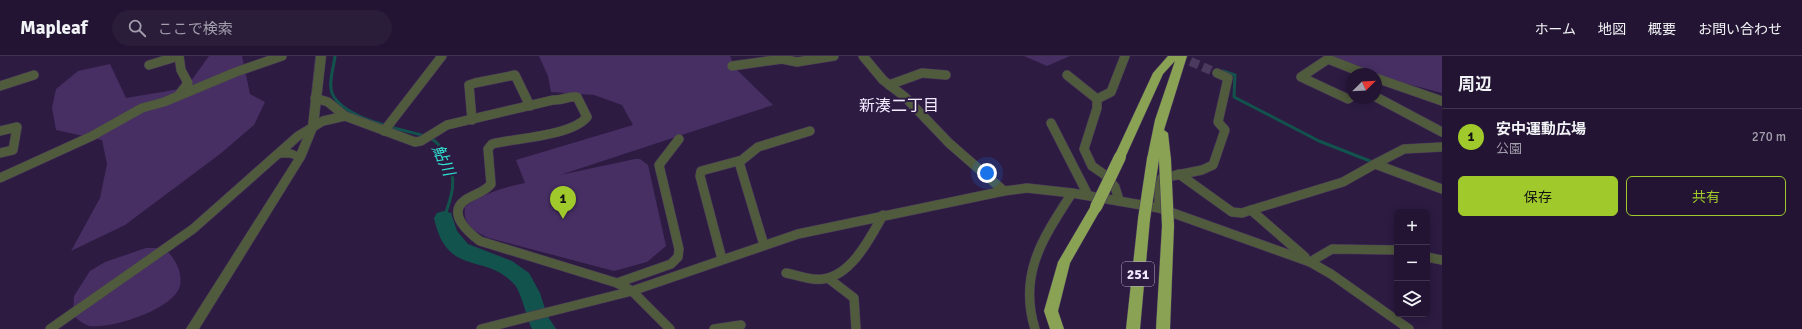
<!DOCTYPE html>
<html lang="ja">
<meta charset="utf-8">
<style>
:root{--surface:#221432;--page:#2a1d3a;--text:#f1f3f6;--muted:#a29eac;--line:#3f334d;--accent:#a0c92b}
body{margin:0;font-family:Signika,"Noto Sans JP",sans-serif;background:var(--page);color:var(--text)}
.controls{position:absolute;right:12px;bottom:12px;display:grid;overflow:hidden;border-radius:6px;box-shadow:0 2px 10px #0003}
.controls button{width:36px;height:36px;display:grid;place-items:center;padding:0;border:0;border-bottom:1px solid var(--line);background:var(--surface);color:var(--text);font:20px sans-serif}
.compass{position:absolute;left:1346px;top:12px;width:36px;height:36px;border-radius:50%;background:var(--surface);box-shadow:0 2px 10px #0003;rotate:66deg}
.you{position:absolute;left:987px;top:117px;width:14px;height:14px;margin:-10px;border:3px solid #fff;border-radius:50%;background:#1a73e8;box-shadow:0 0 0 6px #1a73e833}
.badge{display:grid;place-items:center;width:26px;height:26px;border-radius:50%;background:var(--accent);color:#111;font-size:13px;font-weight:700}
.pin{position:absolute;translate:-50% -33px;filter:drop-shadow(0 1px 2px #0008)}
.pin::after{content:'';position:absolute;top:21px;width:14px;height:12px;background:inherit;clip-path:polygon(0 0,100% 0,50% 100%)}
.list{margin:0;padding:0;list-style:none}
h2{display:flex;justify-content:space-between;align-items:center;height:52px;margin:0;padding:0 16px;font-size:17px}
h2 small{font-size:13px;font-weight:400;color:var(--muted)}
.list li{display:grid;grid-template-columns:26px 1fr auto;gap:12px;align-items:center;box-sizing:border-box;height:56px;padding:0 16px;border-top:1px solid var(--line)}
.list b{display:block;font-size:15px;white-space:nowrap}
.list p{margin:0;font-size:13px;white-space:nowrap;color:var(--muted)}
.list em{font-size:13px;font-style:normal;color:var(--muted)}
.actions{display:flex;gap:8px;padding:12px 16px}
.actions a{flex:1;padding:9px 0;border:1px solid var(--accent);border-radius:6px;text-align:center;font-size:14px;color:var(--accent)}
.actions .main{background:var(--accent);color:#111}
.icon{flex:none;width:22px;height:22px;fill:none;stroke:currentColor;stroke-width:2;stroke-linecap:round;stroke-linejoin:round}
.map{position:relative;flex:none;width:1442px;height:273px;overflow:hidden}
header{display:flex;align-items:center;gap:24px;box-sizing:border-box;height:56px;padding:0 20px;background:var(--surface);border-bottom:1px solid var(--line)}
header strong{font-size:19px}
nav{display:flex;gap:22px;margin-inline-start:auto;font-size:14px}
.search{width:280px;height:36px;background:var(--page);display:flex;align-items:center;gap:10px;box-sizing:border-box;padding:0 14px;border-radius:22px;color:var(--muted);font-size:15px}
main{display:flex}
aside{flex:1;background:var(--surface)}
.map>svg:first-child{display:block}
</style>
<header>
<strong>Mapleaf</strong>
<div class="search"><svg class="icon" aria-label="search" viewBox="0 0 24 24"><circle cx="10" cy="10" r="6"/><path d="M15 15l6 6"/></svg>ここで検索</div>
<nav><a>ホーム</a><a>地図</a><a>概要</a><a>お問い合わせ</a></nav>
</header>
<main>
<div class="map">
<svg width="1442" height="273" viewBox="0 0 1442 273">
<rect width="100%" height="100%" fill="#2d1b42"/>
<g fill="#472f64">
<polygon points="209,0 242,0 250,38 265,46 254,69 220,98 125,169 71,195 100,142 107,108 102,84 56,74 52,52 56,33 78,15 110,8 126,42 186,32"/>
<path d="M539,0h191l5,12 38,37 -213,70 75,-16h5l8,6 18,81 -19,16 -33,9 -125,-33c-14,-6 -27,-14 -24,-31 16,-13 40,-20 60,-24l-9,-23 117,-35 -11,-20 -28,-10 -43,-3 -3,-16z"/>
<polygon points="1024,0 1070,0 1047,10"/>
<polygon points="1331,0 1442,0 1442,37 1381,21"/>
<path d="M146,192h18c10,9 19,23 16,38 -7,24 -69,43 -91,40 -6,-2 -11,-7 -16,-10l1,-20 16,-25 15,-9z"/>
</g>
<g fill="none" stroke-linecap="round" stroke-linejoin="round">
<g stroke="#12544d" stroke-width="3">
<path d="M335,0c-1,11 -7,26 -3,37 10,26 69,36 93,43"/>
<polyline points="1223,15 1235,19 1234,41 1319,85 1370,105"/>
<path d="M430,82c8,4 13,11 16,19 12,22 6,39 -2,61"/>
</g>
<path fill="#12544d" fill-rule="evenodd" d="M444,155l7,2 6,18 11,13 44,17 17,12 11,20 7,22 9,14h-24c-6,-12 -10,-36 -18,-45 -29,-32 -67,-6 -80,-66l3,-5z"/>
<polyline stroke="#4b3a5e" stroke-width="9" stroke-dasharray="9 4.5" stroke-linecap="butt" points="1178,0 1217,17"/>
<defs>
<g id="minor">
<polyline points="863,0 883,24 905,41 949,87 1004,135"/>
<polyline points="149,9 179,0"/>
<polyline points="732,10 782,3 797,6 834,0"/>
<polyline points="1067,19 1097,43"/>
<polyline points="1376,22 1442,45"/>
<polyline points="889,29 922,17 946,19"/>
<polyline points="0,30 34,19"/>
<polyline points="178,40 188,27 181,14 179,0"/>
<polyline points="1352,40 1348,43 1301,21 1328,3 1366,18"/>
<polyline points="1376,41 1442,76"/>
<path d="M315,42l13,4 17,14 70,26 6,-1 26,-16 106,-25c10,1 17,-5 24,-3l10,20c-15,19 -71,21 -95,27l-4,5 3,35c-7,9 -18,10 -27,17 -17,13 5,32 16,40l137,42 15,8 38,38"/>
<polyline points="472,64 469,29 475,27 515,19 530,50"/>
<polyline points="1051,67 1088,139"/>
<polyline points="0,75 17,71 13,94 0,97"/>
<polyline points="384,75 442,0"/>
<polyline points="739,106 764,189"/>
<polyline points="1375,108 1404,93 1442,91"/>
<polyline points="1179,118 1232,156 1242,157 1251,154"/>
<polyline points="0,122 92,80 142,52 164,46 236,16 282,0"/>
<polyline points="1119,144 1115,131 1105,119 1092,110 1084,93 1097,52 1097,43 1111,36 1125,0"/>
<polyline points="1159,152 1159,133 1162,122 1202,114 1213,109 1225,74 1218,66 1228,22 1217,17"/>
<polyline points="1305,201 1251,154 1343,126 1375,108 1442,133"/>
<polyline points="1427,201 1442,204"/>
<polyline points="722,203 700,120 701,115 742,104 758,91 810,75"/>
<polyline points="1310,206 1332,193 1397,194"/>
<path d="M786,217c12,2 25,8 37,6 29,-4 47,-41 60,-64"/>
<polyline points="828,222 854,242 856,273"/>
<polyline points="617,227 671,208 678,201 679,193 659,109 679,83"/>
<polyline points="50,273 193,173 298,80 323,65 345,60"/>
<polyline points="481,273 632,235 798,178 1004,135 1027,132 1072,137 1159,152 1310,206 1331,218 1409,273"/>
<polyline points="714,273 741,269"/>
<path d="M1035,273c-17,-55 8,-91 37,-136"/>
</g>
<path id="tertiary" d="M316,0h10l-8,70 -13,32 -106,171h-13l108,-170c-7,-4 -17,2 -22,-5 4,-7 19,-6 25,-2l11,-26z"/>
<g id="motorway">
<polygon points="1168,0 1187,0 1164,74 1168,77 1171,104 1165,108 1161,107 1159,102 1157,106 1153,107 1147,103 1155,64 1175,5 1163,18 1124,104 1116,104 1114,101 1153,17"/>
<polygon points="1096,146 1100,148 1102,151 1070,207 1058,255 1064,273 1050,273 1044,255 1058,206 1092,148"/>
<polygon points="1144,158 1148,160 1150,163 1140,273 1126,273 1138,163 1140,160"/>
<polygon points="1168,165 1172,167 1174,170 1170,273 1156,273 1162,170 1164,167"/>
</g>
</defs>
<use href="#minor" stroke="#49385c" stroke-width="10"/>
<use href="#tertiary" stroke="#49385c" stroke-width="1"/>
<use href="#motorway" stroke="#49385c" stroke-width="1"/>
<use href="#minor" stroke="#505a3c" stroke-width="9"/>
<use href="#tertiary" fill="#505a3c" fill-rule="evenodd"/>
<use href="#motorway" fill="#89a254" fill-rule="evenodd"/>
<defs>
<g id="motorway-bridge">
<polyline points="1165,104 1168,170"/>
<polyline points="1096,151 1120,101"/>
<polyline points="1144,163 1153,103"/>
</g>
</defs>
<use href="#motorway-bridge" stroke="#49385c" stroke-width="13" stroke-linecap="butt"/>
<use href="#motorway-bridge" stroke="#89a254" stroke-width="12"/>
</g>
<g text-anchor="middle" stroke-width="4" stroke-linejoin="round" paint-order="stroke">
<rect fill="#2d1b42" stroke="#b7acc6" stroke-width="1" x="1122" y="206" width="32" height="24" rx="3"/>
<g font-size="14" font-weight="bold" fill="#f2eaff">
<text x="1138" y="223">251</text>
</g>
<g font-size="16" fill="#f2eaff" stroke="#2d1b42">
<text x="899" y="55">新湊二丁目</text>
</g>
<g font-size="16" font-style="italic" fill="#2ee1ce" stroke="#2d1b42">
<text transform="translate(444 104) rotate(66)" y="6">鮎川</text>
</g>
</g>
</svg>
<div class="controls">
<button>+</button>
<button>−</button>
<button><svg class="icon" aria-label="layers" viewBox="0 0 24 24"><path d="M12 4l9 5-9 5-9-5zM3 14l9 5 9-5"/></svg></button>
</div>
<svg class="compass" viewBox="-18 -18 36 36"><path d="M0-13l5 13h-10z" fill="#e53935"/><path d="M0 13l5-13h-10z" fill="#a29eac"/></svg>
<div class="you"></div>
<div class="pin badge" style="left:563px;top:163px">1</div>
</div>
<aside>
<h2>周辺<small></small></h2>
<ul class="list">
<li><span class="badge">1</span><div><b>安中運動広場</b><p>公園</p></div><em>270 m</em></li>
</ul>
<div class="actions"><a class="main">保存</a><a>共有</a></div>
</aside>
</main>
